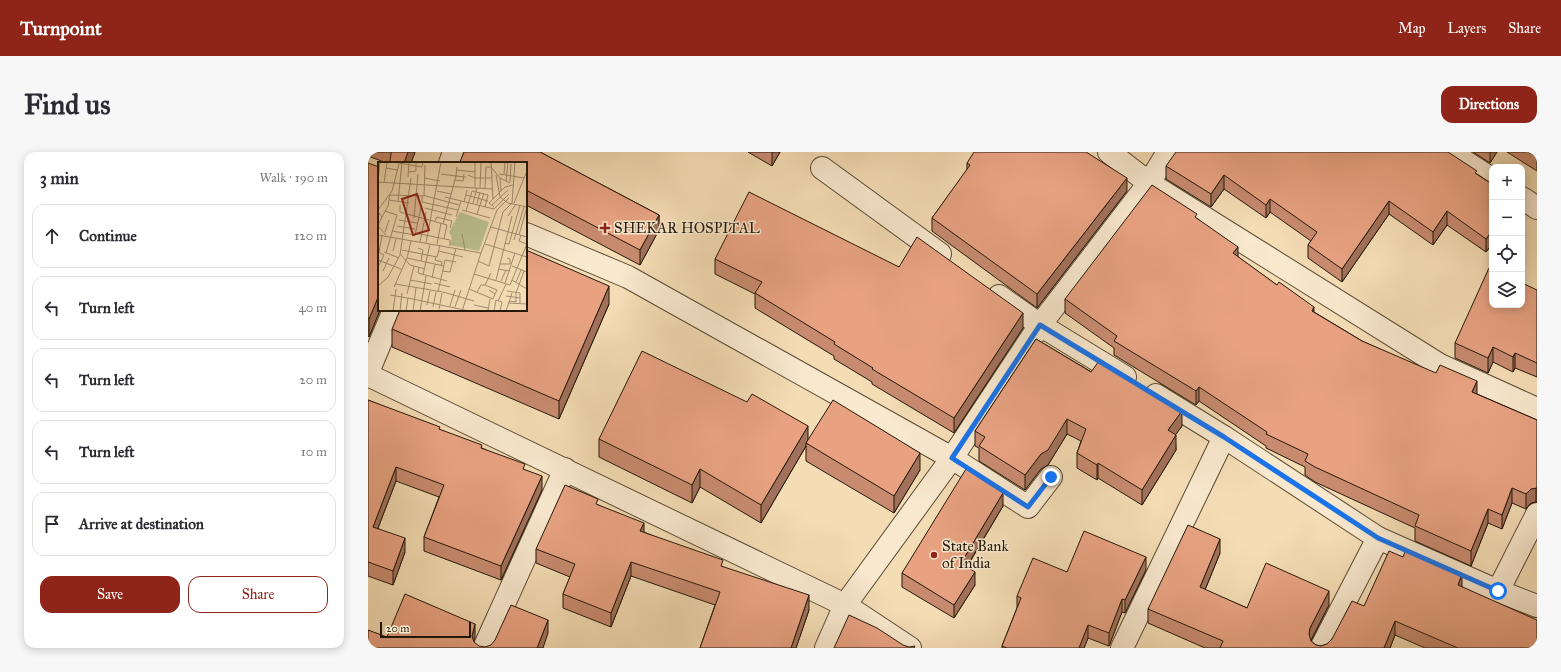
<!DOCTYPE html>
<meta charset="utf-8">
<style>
:root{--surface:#fff;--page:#f7f7f7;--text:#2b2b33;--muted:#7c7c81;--line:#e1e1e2;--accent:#8f2418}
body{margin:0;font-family:"IM FELL Great Primer",serif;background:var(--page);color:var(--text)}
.controls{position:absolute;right:12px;top:12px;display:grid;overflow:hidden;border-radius:8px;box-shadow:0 2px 10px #0003}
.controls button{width:36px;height:36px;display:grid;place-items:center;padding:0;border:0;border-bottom:1px solid var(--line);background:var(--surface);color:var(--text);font:20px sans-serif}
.scale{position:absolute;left:12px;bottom:10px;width:91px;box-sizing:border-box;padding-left:4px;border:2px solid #241809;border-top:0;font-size:11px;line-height:14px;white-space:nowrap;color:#241809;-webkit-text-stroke:3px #f8e8ce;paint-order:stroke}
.stop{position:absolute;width:12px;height:12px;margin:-9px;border:3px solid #1a73e8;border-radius:50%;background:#fff}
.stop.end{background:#1a73e8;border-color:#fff;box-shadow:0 1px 4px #0008}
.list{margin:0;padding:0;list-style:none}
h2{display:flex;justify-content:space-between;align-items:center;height:52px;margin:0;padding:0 16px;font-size:17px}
h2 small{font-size:13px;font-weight:400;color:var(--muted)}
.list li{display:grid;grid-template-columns:26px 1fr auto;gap:12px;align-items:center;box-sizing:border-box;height:64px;margin:0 8px 8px;padding:0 8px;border:1px solid var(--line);border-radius:12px}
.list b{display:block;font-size:15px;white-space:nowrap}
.list em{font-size:13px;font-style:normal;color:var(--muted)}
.actions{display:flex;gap:8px;padding:12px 16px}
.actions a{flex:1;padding:9px 0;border:1px solid var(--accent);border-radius:12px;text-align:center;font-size:14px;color:var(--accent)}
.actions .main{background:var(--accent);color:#fff}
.icon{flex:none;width:22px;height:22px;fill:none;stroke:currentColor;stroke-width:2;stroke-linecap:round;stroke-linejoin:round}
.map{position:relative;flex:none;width:1169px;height:496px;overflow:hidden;border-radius:12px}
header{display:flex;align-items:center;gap:24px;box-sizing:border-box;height:56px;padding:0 20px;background:var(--accent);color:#fff}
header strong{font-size:19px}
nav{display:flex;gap:22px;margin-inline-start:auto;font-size:14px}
.intro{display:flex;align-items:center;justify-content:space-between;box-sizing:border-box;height:96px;padding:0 24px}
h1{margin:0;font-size:28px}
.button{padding:10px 18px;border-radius:12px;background:var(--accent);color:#fff;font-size:14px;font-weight:700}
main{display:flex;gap:24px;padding:0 24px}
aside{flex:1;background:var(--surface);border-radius:12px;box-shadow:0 2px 10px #0003}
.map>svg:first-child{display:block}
</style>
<header>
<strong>Turnpoint</strong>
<nav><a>Map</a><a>Layers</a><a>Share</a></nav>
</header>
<div class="intro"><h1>Find us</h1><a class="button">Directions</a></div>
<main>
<aside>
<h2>3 min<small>Walk · 190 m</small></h2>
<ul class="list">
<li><svg class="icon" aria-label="ahead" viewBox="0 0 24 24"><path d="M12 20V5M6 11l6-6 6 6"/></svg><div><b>Continue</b></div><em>120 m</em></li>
<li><svg class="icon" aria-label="left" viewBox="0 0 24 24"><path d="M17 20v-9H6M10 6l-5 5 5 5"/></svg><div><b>Turn left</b></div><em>40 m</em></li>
<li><svg class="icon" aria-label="left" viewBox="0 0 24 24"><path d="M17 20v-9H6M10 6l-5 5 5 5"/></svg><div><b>Turn left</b></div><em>20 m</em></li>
<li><svg class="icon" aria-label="left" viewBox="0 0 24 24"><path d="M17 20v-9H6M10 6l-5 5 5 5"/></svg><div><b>Turn left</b></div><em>10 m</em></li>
<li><svg class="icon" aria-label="arrive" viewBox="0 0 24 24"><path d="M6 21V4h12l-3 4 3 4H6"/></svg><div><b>Arrive at destination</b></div></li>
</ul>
<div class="actions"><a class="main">Save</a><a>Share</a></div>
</aside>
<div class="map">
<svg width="1169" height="496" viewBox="0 0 1169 496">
<rect width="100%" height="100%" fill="#f4dcb4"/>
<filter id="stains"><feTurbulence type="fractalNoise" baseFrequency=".005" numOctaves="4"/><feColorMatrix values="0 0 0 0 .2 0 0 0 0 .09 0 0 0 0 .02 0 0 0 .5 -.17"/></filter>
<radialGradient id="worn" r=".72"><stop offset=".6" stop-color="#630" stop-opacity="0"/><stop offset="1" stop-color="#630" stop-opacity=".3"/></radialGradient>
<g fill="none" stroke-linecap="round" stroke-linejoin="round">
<defs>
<g id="street">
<polyline points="741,0 781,31 1072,213 1169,257"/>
<polyline points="1082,0 1124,27"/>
<polyline points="82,11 86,0"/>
<polyline points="454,16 572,102"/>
<polyline points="1154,46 1169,56"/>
<polyline points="158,82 260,125 584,306 660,355 683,325"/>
<polyline points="631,144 672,173 757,225"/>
<polyline points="0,220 26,158"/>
<polyline points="0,223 477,453 542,496"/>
<polyline points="788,243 856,285 1010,386 1130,439 1169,454"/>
<polyline points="1130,439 1169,362"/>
<polyline points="116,496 197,317"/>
<polyline points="458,496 477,453 584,306 672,173 781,31 800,0"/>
<polyline points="754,496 856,285"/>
<polyline points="953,496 1010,386"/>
</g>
</defs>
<use href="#street" stroke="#584934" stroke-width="24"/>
<use href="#street" stroke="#f8e8ce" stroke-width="22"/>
</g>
<g fill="#c88b70" stroke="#241809">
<polygon points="0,0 47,0 43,11 18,11 16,10 0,4"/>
<polygon points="96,0 172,0 291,63 291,78 272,113 158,53 158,11 92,11"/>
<polygon points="380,0 412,0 404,14"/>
<polygon points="1105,0 1129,0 1122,11"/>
<polygon points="1139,0 1169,0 1169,19"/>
<polygon points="0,11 11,158 12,158 1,185 0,184"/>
<polygon points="599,11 759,39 669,156 564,79 564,66 599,18"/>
<polygon points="798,14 1109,22 1124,32 1124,92 1118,100 1079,73 1065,93 1021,62 974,130 940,106 940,93 943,89 902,60 898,66 856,37 843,55 798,27"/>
<polygon points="829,66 870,105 946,160 994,189 1109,242 1169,268 1169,350 1163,351 1158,357 1144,351 1134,377 1120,371 1103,414 1047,389 1047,376 947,330 937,323 937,315 898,296 898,294 831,249 828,253 746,203 746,196 697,161 697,147"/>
<polygon points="347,107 531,115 655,176 586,281 504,232 504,230 466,207 466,204 387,156 387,142 347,122"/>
<polygon points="1169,138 1169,225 1147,216 1145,220 1125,210 1120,221 1087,206 1087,191"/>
<polygon points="241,152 191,267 24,195 24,177"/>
<polygon points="668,187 814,274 807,283 808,298 774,353 730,326 729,328 709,316 709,301 713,289 699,282 680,313 673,317 657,338 611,309 611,296 607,294 607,279"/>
<polygon points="0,248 72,278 114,296 157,318 174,338 133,428 56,399 56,385 71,345 28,329 10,376 37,400 25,433 0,424"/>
<polygon points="231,287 440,289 552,318 526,361 438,309 438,294 393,371 332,335 324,351 231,305"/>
<polygon points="230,353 276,380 355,415 441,458 428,496 332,496 347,453 263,424 243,475 195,456 195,442 202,425 168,411 168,397"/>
<polygon points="635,354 599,415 607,433 586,466 534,435 534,421"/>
<polygon points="852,401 837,438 879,456 961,453 943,489 948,493 953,494 959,492 996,454 1094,435 1169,496 1057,496 1027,483 1022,496 837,496 780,471 780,457"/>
<polygon points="778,418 757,461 754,460 741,494 720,486 716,496 634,496 634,494 649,456 649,444 699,420"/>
</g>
<g fill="#a2715b" stroke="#241809">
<polygon points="40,0 47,0 43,11 36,11"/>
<polygon points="404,0 412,0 404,14"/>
<polygon points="1122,0 1129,0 1122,11"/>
<polygon points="856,23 856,37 843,55 843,42"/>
<polygon points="759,26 759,39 669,156 669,142"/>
<polygon points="902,47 902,60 898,66 898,53"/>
<polygon points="1021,49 1021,62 974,130 974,117"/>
<polygon points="1079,59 1079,73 1065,93 1065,80"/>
<polygon points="291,63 291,78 272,113 272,98"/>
<polygon points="1124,79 1124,92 1118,100 1118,87"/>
<polygon points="870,95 870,109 865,101"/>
<polygon points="241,134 241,152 191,267 191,249"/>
<polygon points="11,143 11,158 12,158 1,185 1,167"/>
<polygon points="946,155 946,169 944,159"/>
<polygon points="655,161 655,176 586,281 586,266"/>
<polygon points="1125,195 1125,210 1120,221 1120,206"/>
<polygon points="1147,201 1147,216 1145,220 1145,205"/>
<polygon points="1109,229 1109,244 1104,240"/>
<polygon points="831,235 831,249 828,253 828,239"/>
<polygon points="814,259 814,274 800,293 800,278"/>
<polygon points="699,267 699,282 680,313 673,317 657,338 657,323"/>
<polygon points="440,274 440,292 438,291 438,294 393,371 393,353"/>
<polygon points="808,283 808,298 774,353 774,338"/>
<polygon points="552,301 552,318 526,361 526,344"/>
<polygon points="730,311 730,326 729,328 729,313"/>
<polygon points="28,315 28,329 5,389 5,375"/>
<polygon points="332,317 332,335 324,351 324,333"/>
<polygon points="174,324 174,338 133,428 133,414"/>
<polygon points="1168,335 1168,350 1163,351 1158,357 1158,342 1163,337"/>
<polygon points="1144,336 1144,351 1134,377 1134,363"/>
<polygon points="635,341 635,354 593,424 593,411"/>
<polygon points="1120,357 1120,371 1103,414 1103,399"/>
<polygon points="276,371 276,385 272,379"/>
<polygon points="37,386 37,400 25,433 25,419"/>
<polygon points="852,387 852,401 832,450 832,435"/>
<polygon points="778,405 778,418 757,461 757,448"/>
<polygon points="263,410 263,424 243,475 243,461"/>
<polygon points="607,420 607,433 586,466 586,453"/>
<polygon points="1094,422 1094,437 1090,433"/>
<polygon points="961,439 961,453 942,490 941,482 942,476"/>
<polygon points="441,443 441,458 428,496 423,496"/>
<polygon points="754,447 754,460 741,494 741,481"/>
<polygon points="180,468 180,481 175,496 169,496"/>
<polygon points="1027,469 1027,483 1022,496 1016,496"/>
<polygon points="107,472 107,485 104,496 104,484"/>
<polygon points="720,473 720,486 716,496 711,496"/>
</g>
<g fill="#e8a282" stroke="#241809">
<polygon points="23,0 40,0 36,11 20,11 22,9 23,2"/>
<polygon points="96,0 172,0 291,63 272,98 158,38 158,11 94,11 92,10"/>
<polygon points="606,0 718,0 759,26 669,142 564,66 602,13 599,11"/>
<polygon points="808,0 1080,0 1109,19 1107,21 1124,32 1124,79 1118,87 1079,59 1065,80 1021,49 974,117 940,93 949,80 902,47 898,53 856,23 843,42 798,14"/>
<polygon points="1160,0 1169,0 1169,5"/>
<polygon points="0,11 11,15 11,143 1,167 0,166"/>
<polygon points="784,33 829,62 827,65 870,95 865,101 909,133 911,130 946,155 944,159 994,189 1068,221 1072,213 1109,229 1104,240 1169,268 1169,336 1163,337 1158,342 1144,336 1134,363 1120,357 1103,399 1047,374 1051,363 947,315 937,309 940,302 898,282 899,280 831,235 828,239 746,189 749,184 697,147"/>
<polygon points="381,40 531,115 549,85 655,161 586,266 504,217 505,216 466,192 467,190 387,141 394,130 347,107"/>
<polygon points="158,98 241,134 191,249 24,177 32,158 158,158"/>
<polygon points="1121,116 1124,118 1124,153 1154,153 1154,131 1169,138 1169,211 1147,201 1145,205 1125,195 1120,206 1087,191"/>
<polygon points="668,187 723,220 731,209 814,259 800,278 808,283 774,338 730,311 729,313 709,301 718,277 699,267 680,298 673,302 657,323 611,294 617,285 607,279"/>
<polygon points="274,199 379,250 384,242 440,274 393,353 332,317 324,333 231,287"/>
<polygon points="0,248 72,275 71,277 114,293 113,296 157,312 155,317 174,324 133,414 56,385 76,333 28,315 5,375 37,386 25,419 0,410"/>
<polygon points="465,248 552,301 526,344 438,291"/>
<polygon points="598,317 635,341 593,411 607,420 586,453 534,421"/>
<polygon points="197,333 230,347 228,352 276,371 272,379 355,408 353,414 441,443 423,496 332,496 352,440 263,410 243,461 195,442 207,412 168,397"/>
<polygon points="820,373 852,387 832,435 879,456 898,411 961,439 942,476 941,482 943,489 948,493 953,494 959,492 964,487 984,449 996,454 1021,399 1035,405 1038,397 1094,422 1090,433 1169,468 1169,496 1090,496 1027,469 1016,496 852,496 855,489 780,457"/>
<polygon points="716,379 778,405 757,448 754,447 741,481 720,473 711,496 639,496 634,494 653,446 649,444 665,406 699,420"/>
<polygon points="37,442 107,472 104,484 106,490 111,494 117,495 123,493 127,488 143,453 180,468 169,496 0,496 0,478 19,485"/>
<polygon points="481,463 509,476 535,493 541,495 547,494 546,496 466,496"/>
</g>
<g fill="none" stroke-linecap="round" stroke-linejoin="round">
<polyline stroke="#1a73e8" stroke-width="5" points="683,325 660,355 584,306 672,173 856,285 1010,386 1130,439"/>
</g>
<g fill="#8f2418" stroke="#f8e8ce" stroke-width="1.5">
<path d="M235 70h4v4h4v4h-4v4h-4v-4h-4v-4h4z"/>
<circle cx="566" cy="403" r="4"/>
</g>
<g text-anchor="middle" stroke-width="3" stroke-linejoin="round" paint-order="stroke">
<g font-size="15" fill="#241809" stroke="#f8e8ce" text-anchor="start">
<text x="246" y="81">SHEKAR HOSPITAL</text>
<text x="574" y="399">State Bank<tspan x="574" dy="17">of India</tspan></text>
</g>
</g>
<g transform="translate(10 10)">
<rect width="149" height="149" fill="#f4dcb4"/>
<path d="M82,50l29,10 -10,29 -29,-6 2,-7 -3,-6z" fill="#bac08e"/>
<path fill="none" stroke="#a18e70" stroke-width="1" d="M15,0l29,5 1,-5M97,0v16h16M113,0l2,37M79,5l-1,9 10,1M8,6l12,2M78,8l19,2M31,10l7,-1v-9M63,12l15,2 -13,48M121,12l25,4 2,-5M126,12l1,-12M90,13l7,3v10M118,13l4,22 8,6 19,4M30,15l1,-15M46,16l16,3M122,16l1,13M77,18l8,1 1,-7M128,19l2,-19M0,20l114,7M0,20l2,-20M132,20l1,-18M6,21l3,-21M102,26l1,-26M107,26l1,-21h5l9,11 10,5M59,29l14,3M12,33l36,1 33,9M88,33l22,6M44,34v6l36,8M46,34l1,-31M67,35l49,12 15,-15M11,38l20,3M20,40l4,-40M86,40l3,-12M95,41l4,-15M136,41l10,-25M99,42l3,-12M22,43v7l47,13 -3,14M114,43l16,-15M116,45l-5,-4 16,-16 8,-2M47,46l27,7M0,48l14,-19 7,-27M84,48l28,8M7,49l12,4 -11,38M88,49l6,-20 16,4 -3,12M0,50l4,5 -4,8M99,52l7,-21M130,54l8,-12M4,55l6,-11 2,-12M78,55l5,-16M36,56l4,-44M21,58l18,3M57,59l2,-4 15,4 -2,7M0,64l8,9M19,64l18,3M113,65l36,10M14,69l23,4 6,-27M7,70l4,-12M37,71l35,7v6M84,72l3,16M0,73l103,18 -19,58M141,73l8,-28M143,73l-2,6 8,3M136,78l10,-33M42,80l6,-30M48,81l15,-81M127,81l4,1 11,-39M59,82l4,-21M107,82l42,13M40,86l5,2 -2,11M24,88l35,7 3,-12M15,89l3,-12M61,89l24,6M0,90l6,3 -6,12M6,90l15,6M1,91l3,-18M103,91l16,-43 12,-12M23,93l9,10 15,4M58,95l-1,3 7,2 -1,4M29,96l37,8M0,98l23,9M100,99l11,5 14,-54 9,-9 3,-41M122,102h10v-5l-3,-1M134,104l15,6M41,105l-1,6 29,8M120,107l12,2M5,109l6,-13M64,109l8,1 6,-24M113,111l-6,12 12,5 -2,4M96,112l36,11 17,-41M45,113l7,-31M54,116l3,-14M32,118l22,4M118,118l16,-64M134,118l15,9M123,119l5,-11M138,120l5,-12M56,121l16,4M127,121l10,-30M17,122l48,8 31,9M0,124l10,-9 12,-22 11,-77M16,125l13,-29 4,-17M91,127l24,10 2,-5 -6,-4M129,129l13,2v10M60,130l7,-32 11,2M99,130l4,-7h4M29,132l7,-28M12,133l18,3 -2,13M128,134l14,2M30,136l61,13M120,139l8,-17M131,139l7,1v-9l8,-22M130,141l19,1M49,143l3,-14M96,143l14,3M72,144l5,-16M55,145l3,-15M77,145l6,-17M61,147l3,-16M15,149l3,-22M22,149l2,-18M35,149l3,-23M42,149l6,-35M110,149l2,-12M116,149l2,-11 6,2 -2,9M128,149l6,-18"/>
<path fill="#8f2418" fill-opacity="0.15" stroke="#8f2418" stroke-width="2" d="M39,32l12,36 -16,5 -11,-36z"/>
<rect width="149" height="149" fill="none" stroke="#241809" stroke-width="2"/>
</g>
<rect width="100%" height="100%" filter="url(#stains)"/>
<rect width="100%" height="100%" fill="url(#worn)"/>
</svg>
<div class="controls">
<button>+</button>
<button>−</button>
<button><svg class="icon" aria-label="locate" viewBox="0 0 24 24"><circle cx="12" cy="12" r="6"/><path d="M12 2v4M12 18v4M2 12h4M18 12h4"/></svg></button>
<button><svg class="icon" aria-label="layers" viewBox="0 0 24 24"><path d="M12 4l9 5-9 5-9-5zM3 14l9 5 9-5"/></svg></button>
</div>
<div class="scale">20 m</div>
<div class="stop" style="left:1130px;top:439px"></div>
<div class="stop end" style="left:683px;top:325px"></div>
</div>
</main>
